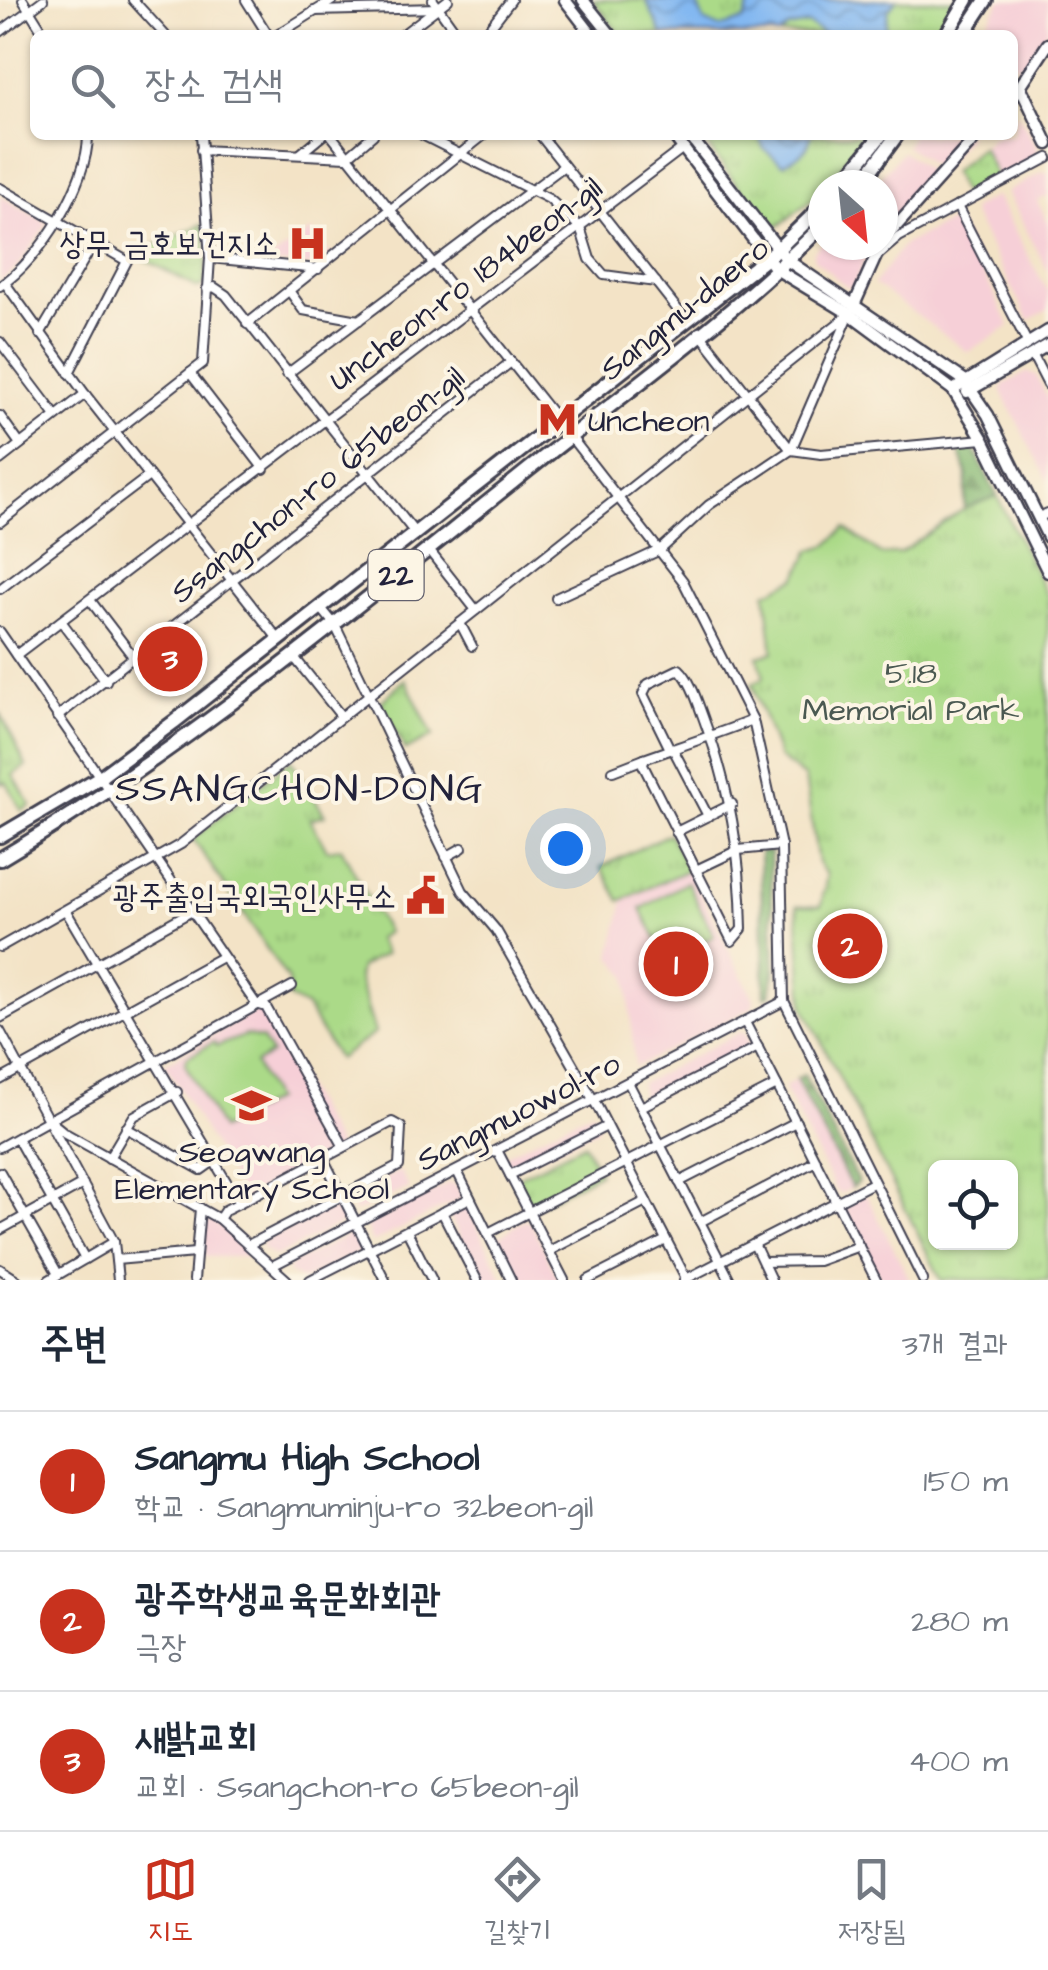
<!DOCTYPE html>
<html lang="ko">
<meta charset="utf-8">
<style>
:root{--surface:#fff;--page:#f2f2f3;--text:#1f2937;--muted:#747a83;--line:#e0e1e3;--accent:#c8321e}
body{margin:0;font-family:"Architects Daughter","Poor Story",sans-serif;background:var(--page);color:var(--text)}
.controls{position:absolute;right:30px;bottom:30px;display:grid;overflow:hidden;border-radius:15px;box-shadow:0 2px 8px #0004}
.controls button{width:90px;height:90px;display:grid;place-items:center;padding:0;border:0;border-bottom:2px solid var(--line);background:var(--surface);color:var(--text);font:50px sans-serif}
.compass{position:absolute;left:808px;top:170px;width:90px;height:90px;border-radius:50%;background:var(--surface);box-shadow:0 2px 8px #0004;rotate:153deg}
.you{position:absolute;left:565px;top:848px;width:35px;height:35px;margin:-25px;border:8px solid #fff;border-radius:50%;background:#1a73e8;box-shadow:0 0 0 15px #1a73e833}
.badge{display:grid;place-items:center;width:65px;height:65px;border-radius:50%;background:var(--accent);color:#fff;font-size:32px;font-weight:700}
.pin{position:absolute;translate:-50% -50%;border:5px solid #fff;box-shadow:0 2px 10px #0006}
.list{margin:0;padding:0;list-style:none}
h2{display:flex;justify-content:space-between;align-items:center;height:130px;margin:0;padding:0 40px;font-size:42px}
h2 small{font-size:32px;font-weight:400;color:var(--muted)}
.list li{display:grid;grid-template-columns:65px 1fr auto;gap:30px;align-items:center;box-sizing:border-box;height:140px;padding:0 40px;border-top:2px solid var(--line)}
.list b{display:block;font-size:38px;white-space:nowrap}
.list p{margin:0;font-size:32px;white-space:nowrap;color:var(--muted)}
.list em{font-size:32px;font-style:normal;color:var(--muted)}
.icon{flex:none;width:55px;height:55px;fill:none;stroke:currentColor;stroke-width:2;stroke-linecap:round;stroke-linejoin:round}
.map{position:relative;flex:none;width:1048px;height:1280px;overflow:hidden}
.search{position:absolute;background:var(--surface);box-shadow:0 2px 8px #0004;left:30px;right:30px;top:30px;height:110px;display:flex;align-items:center;gap:25px;box-sizing:border-box;padding:0 35px;border-radius:15px;color:var(--muted);font-size:38px}
.sheet{height:550px;background:var(--surface)}
nav{display:flex;justify-content:space-around;align-items:center;box-sizing:border-box;height:140px;border-top:2px solid var(--line);background:var(--surface);font-size:28px;color:var(--muted)}
nav a{display:grid;justify-items:center;gap:5px}
nav .on{color:var(--accent)}
.map>svg:first-child{display:block}
</style>
<div class="map">
<svg width="1048" height="1280" viewBox="0 0 1048 1280">
<defs>
<pattern id="forest-firs" width="22" height="20" patternUnits="userSpaceOnUse" patternTransform="scale(2.5)"><rect width="22" height="20" fill="#88ba74"/><path d="M5 1l3.5 6h-7zM16 11l3.5 6h-7z" fill="#6f9760"/></pattern>
<pattern id="park-tufts" width="24" height="20" patternUnits="userSpaceOnUse" patternTransform="scale(2.5)"><rect width="24" height="20" fill="#abda88"/><path d="M3 7l-1-3M5 7V3M7 7l1-3M15 17l-1-3M17 17v-4M19 17l1-3" fill="none" stroke="#93bb76"/></pattern>
<pattern id="water-waves" width="16" height="10" patternUnits="userSpaceOnUse" patternTransform="scale(2.5)"><rect width="16" height="10" fill="#83b8f1"/><path d="M0 5q4-4 8 0t8 0" fill="none" stroke="#6b95c4"/></pattern>
</defs>
<rect width="100%" height="100%" fill="#fcf5e5"/>
<filter id="ink" filterUnits="userSpaceOnUse"><feTurbulence type="fractalNoise" baseFrequency=".01" numOctaves="2"/><feDisplacementMap in="SourceGraphic" scale="20" xChannelSelector="R" yChannelSelector="G"/><feConvolveMatrix kernelMatrix="1 2 1 2 8 2 1 2 1" color-interpolation-filters="sRGB"/></filter>
<filter id="wash" filterUnits="userSpaceOnUse"><feTurbulence type="fractalNoise" baseFrequency=".0048" numOctaves="4" result="noise"/><feDisplacementMap in="SourceGraphic" scale="40" xChannelSelector="R" yChannelSelector="G"/><feGaussianBlur stdDeviation="2.25" result="paint"/><feColorMatrix in="noise" values="0 0 0 0 0 0 0 0 0 0 0 0 0 0 0 0 0 1.4 0 .05"/><feComposite in="paint" operator="in"/></filter>
<g filter="url(#wash)">
<rect width="100%" height="100%" fill="#f3e3c6"/>
<g fill="#f6cfd7">
<polygon points="1001,0 1048,0 1048,29 1026,69 1013,63 1013,35 980,35"/>
<polygon points="1017,112 1037,147 1035,157 996,177 982,147 995,135 1013,135"/>
<polygon points="912,135 969,135 940,171 906,146"/>
<polygon points="903,151 935,176 883,231 883,185 874,185"/>
<polygon points="1043,172 1048,173 1048,196 1037,201 1048,222 1048,272 1007,192"/>
<polygon points="0,196 48,223 17,268 0,281"/>
<polygon points="996,196 1048,292 1048,310 1029,320 972,213 973,208"/>
<polygon points="951,221 958,224 1010,326 968,352 874,284 903,245"/>
<polygon points="311,231 331,255 319,266 265,263"/>
<polygon points="823,242 872,245 853,286 848,288 814,259 813,252"/>
<polygon points="1028,372 1036,375 1048,399 1048,482 1002,392 1003,385"/>
<polygon points="688,870 754,999 752,1008 635,1067 627,975 611,956 624,901"/>
<polygon points="260,1008 338,1147 244,1198 165,1064"/>
<polygon points="740,1032 746,1034 750,1047 648,1100 642,1099 640,1084"/>
<polygon points="796,1079 852,1188 842,1193 836,1191 784,1088"/>
<polygon points="589,1112 595,1114 598,1129 511,1169 505,1159 508,1153"/>
<polygon points="400,1171 409,1188 354,1213 350,1195"/>
<polygon points="449,1183 457,1186 463,1198 372,1243 366,1226"/>
<polygon points="860,1195 867,1196 910,1280 881,1280 844,1207"/>
<polygon points="338,1203 346,1221 275,1257 261,1248 263,1241"/>
<polygon points="466,1204 504,1280 482,1280 448,1213"/>
<polygon points="212,1220 251,1248 253,1257 205,1257 204,1225"/>
<polygon points="524,1220 531,1223 559,1280 521,1280 499,1237"/>
<polygon points="352,1233 358,1235 363,1250 303,1280 288,1273 290,1265"/>
</g>
<g fill="url(#forest-firs)" stroke="#556e58" stroke-width="2.5">
<polygon points="972,445 997,496 964,509 967,475 958,446"/>
<polygon points="770,851 775,968 770,995 765,996 760,852"/>
<polygon points="804,1075 858,1182 852,1188 796,1079"/>
</g>
<g fill="url(#park-tufts)" stroke="#667e62" stroke-width="2.5" fill-rule="evenodd">
<polygon points="593,0 959,0 936,35 620,35"/>
<polygon points="699,135 867,135 818,195 778,226 762,217"/>
<polygon points="982,147 996,177 963,194 952,172"/>
<polygon points="203,224 207,255 204,286 198,288 135,254"/>
<path d="M997,496l51,101v683h-107l-137,-273 -7,-101h24l6,-31 -9,-12 -13,-85 -26,-20 -27,-74 12,-6 -6,-22 15,-4 -7,-59 30,-15 15,-28 17,-5 17,-17 37,27 18,-2 64,-44zM936,1168h74v74h-74z"/>
<polygon points="405,679 433,736 405,750 381,702"/>
<polygon points="0,712 26,766 13,775 31,805 22,811 6,782 0,784"/>
<polygon points="291,760 325,815 310,819 327,850 341,848 387,932 377,939 385,954 360,967 358,978 375,1033 338,1059 306,1007 289,998 288,980 193,839"/>
<polygon points="669,834 688,870 620,901 601,867"/>
<polygon points="584,1144 599,1173 536,1206 529,1204 518,1183 520,1176"/>
</g>
<g fill="#abda88" stroke="#667e62" stroke-width="2.5">
<polygon points="687,882 714,936 667,960 641,909"/>
<polygon points="246,1035 262,1039 271,1054 255,1064 274,1100 221,1129 185,1064 187,1057 214,1042 217,1046"/>
</g>
<g fill="url(#water-waves)" stroke="#526d96" stroke-width="2.5">
<polygon points="646,0 696,0 704,21 720,28 744,20 751,0 896,0 888,11 885,35 826,35 808,24 788,28 779,35 662,35"/>
<path d="M758,135h53c-2,16 -14,22 -28,29l-19,-15z"/>
</g>
</g>
<g filter="url(#ink)">
<g fill="none" stroke-linecap="round" stroke-linejoin="round">
<defs>
<g id="minor">
<polyline points="23,0 45,35"/>
<polyline points="133,0 165,35"/>
<polyline points="246,0 268,35"/>
<polyline points="433,0 458,35"/>
<polyline points="314,11 438,8"/>
<polyline points="0,32 43,0"/>
<polyline points="277,35 333,0"/>
<polyline points="402,35 448,0"/>
<polyline points="484,35 511,0"/>
<polyline points="331,135 558,421"/>
<polyline points="422,135 549,199 580,227 590,259 604,275 656,282"/>
<polyline points="540,135 685,319"/>
<polyline points="201,150 347,157 373,135"/>
<polyline points="300,154 323,135"/>
<polyline points="0,188 127,261 69,373"/>
<polyline points="957,206 1027,342"/>
<polyline points="877,256 899,237 1048,158"/>
<polyline points="210,258 318,269"/>
<polyline points="5,283 85,394 279,640"/>
<path d="M0,286c40,-26 88,-102 88,-151"/>
<polyline points="207,289 214,287 226,295 415,533"/>
<polyline points="290,292 303,310 359,320"/>
<polyline points="247,324 484,135"/>
<polyline points="699,332 791,450 821,454 983,439"/>
<polyline points="40,334 94,243"/>
<polyline points="0,342 56,416"/>
<polyline points="1032,354 1048,385"/>
<polyline points="190,373 203,363 210,258 201,135"/>
<polyline points="287,374 564,166"/>
<polyline points="0,416 20,444"/>
<polyline points="570,436 683,581 753,720 781,846 784,1001 923,1280"/>
<polyline points="0,460 85,394"/>
<polyline points="1039,517 1048,513"/>
<polyline points="0,522 190,373 264,469"/>
<polyline points="428,549 476,610"/>
<polyline points="0,589 149,476"/>
<polyline points="556,598 660,550 709,505 791,450 848,318"/>
<polyline points="90,600 135,659"/>
<polyline points="321,608 335,625 463,891 496,930 598,1108 687,1280"/>
<polyline points="61,621 106,681"/>
<polyline points="460,623 472,646"/>
<polyline points="0,632 256,1004 266,1007 344,1147"/>
<polyline points="16,655 683,148"/>
<polyline points="294,657 341,716"/>
<polyline points="57,717 511,362"/>
<polyline points="613,771 644,759"/>
<path d="M708,816l-35,-67 -4,-2 -26,-53 5,-10 31,-15c12,11 18,32 24,48 27,70 38,137 39,212l-10,12 -89,-176 1,-6c37,-13 73,-25 109,-39"/>
<polyline points="676,832 732,804"/>
<polyline points="446,857 462,848"/>
<polyline points="696,870 738,850 781,846"/>
<polyline points="66,911 239,1203 392,1122 401,1127 399,1166 250,1244"/>
<polyline points="0,947 181,844 850,314"/>
<polyline points="0,1018 192,911"/>
<polyline points="745,1022 876,1280"/>
<polyline points="0,1031 114,1242 118,1280"/>
<polyline points="0,1080 222,957"/>
<polyline points="628,1082 730,1280"/>
<polyline points="641,1107 758,1047"/>
<polyline points="49,1120 65,1133 219,1219 287,1280"/>
<polyline points="126,1128 201,1170 215,1160"/>
<polyline points="17,1138 85,1259"/>
<polyline points="0,1147 292,986"/>
<polyline points="497,1150 564,1280"/>
<polyline points="109,1158 134,1116 177,1092"/>
<polyline points="323,1158 385,1280"/>
<polyline points="457,1171 511,1280"/>
<polyline points="0,1172 58,1274"/>
<polyline points="510,1175 607,1126"/>
<polyline points="679,1182 796,1122"/>
<polyline points="442,1212 477,1280"/>
<polyline points="219,1219 225,1210 239,1203"/>
<polyline points="700,1222 816,1161"/>
<polyline points="0,1230 83,1184"/>
<polyline points="407,1231 432,1280"/>
<polyline points="488,1233 777,1085"/>
<polyline points="754,1244 771,1280"/>
<polyline points="549,1251 646,1201"/>
<polyline points="116,1260 195,1253"/>
<polyline points="763,1262 818,1261 859,1246"/>
<polyline points="274,1265 784,1001"/>
<polyline points="0,1269 17,1280"/>
<polyline points="49,1280 114,1242"/>
<polyline points="194,1280 200,1208"/>
<polyline points="310,1280 470,1198"/>
<polyline points="588,1280 666,1240"/>
<polyline points="684,1280 873,1183"/>
</g>
<g id="tertiary">
<polyline points="565,0 592,35"/>
<polyline points="583,0 611,35"/>
<polyline points="1021,88 1048,144"/>
<polyline points="1013,97 1048,44"/>
<polyline points="673,135 776,269 850,314 953,390 983,439 1048,572"/>
<polyline points="689,135 787,260 964,380 988,415 1048,537"/>
<polyline points="883,241 978,135"/>
<polyline points="855,303 881,245"/>
<polyline points="953,390 1048,331"/>
<polyline points="967,392 1048,345"/>
</g>
<g id="primary">
<polyline points="946,35 967,0"/>
<polyline points="963,35 986,0"/>
<polyline points="841,185 881,135"/>
<polyline points="860,185 897,135"/>
<polyline points="0,836 100,777 174,722 778,249 823,205"/>
<path d="M0,859c184,-109 346,-244 513,-377 104,-84 217,-162 310,-257"/>
</g>
</defs>
<use href="#minor" stroke="#413f50" stroke-width="12"/>
<use href="#tertiary" stroke="#413f50" stroke-width="15"/>
<use href="#primary" stroke="#413f50" stroke-width="18"/>
<use href="#minor" stroke="#fff" stroke-width="8"/>
<use href="#tertiary" stroke="#fff" stroke-width="10"/>
<use href="#primary" stroke="#fff" stroke-width="12"/>
</g>
</g>
<defs>
<symbol id="hospital-bare" viewBox="-9 -9 18 18"><path d="M-5-5h3v3.5h4V-5h3V5h-3V1.5h-4V5h-3Z" fill="#c8321e" stroke="#fcf5e5" stroke-width="2.5" paint-order="stroke"/></symbol>
<symbol id="metro-bare" viewBox="-9 -9 18 18"><path d="M-5.5 5V-5H-3L0 0L3-5H5.5V5H3V-.5L0 4L-3-.5V5Z" fill="#c8321e" stroke="#fcf5e5" stroke-width="2.5" paint-order="stroke"/></symbol>
<symbol id="civic-bare" viewBox="-9 -9 18 18"><path d="M-.6-6.5H3V-4.5H.6V-3L4-1V1h2V6H-6V1h2V-1L-.6-3ZM-1.2 2.5V6h2.4V2.5Z" fill="#c8321e" stroke="#fcf5e5" stroke-width="2.5" paint-order="stroke"/></symbol>
<symbol id="school-bare" viewBox="-9 -9 18 18"><path d="M0-5L7-2L0 1L-7-2ZM-4 1L0 2.5L4 1V4Q0 6-4 4Z" fill="#c8321e" stroke="#fcf5e5" stroke-width="2.5" paint-order="stroke"/></symbol>
</defs>
<g fill-rule="evenodd">
<use href="#hospital-bare" x="280" y="216" width="55" height="55"/>
<use href="#metro-bare" x="530" y="392" width="55" height="55"/>
<use href="#civic-bare" x="398" y="868" width="55" height="55"/>
<use href="#school-bare" x="224" y="1078" width="55" height="55"/>
</g>
<g text-anchor="middle" stroke-width="8" stroke-linejoin="round" paint-order="stroke">
<rect fill="#fcf5e5" stroke="#63616e" stroke-width="2.5" x="368.5" y="550" width="55" height="50" rx="8"/>
<g font-size="30" font-weight="bold" fill="#22223b">
<text x="396" y="585">22</text>
</g>
<g font-size="32" fill="#22223b" stroke="#fcf5e5" text-anchor="end">
<text x="278" y="254">상무 금호보건지소</text>
<text x="588" y="431" text-anchor="start">Uncheon</text>
<text x="396" y="907">광주출입국외국인사무소</text>
<text x="252" y="1162" text-anchor="middle">Seogwang<tspan x="252" dy="37">Elementary School</tspan></text>
</g>
<g font-size="32" fill="#22223b" stroke="#fcf5e5">
<text transform="translate(465 283) rotate(-37)" y="11">Uncheon-ro 184beon-gil</text>
<text transform="translate(684 308) rotate(-39)" y="11">Sangmu-daero</text>
<text transform="translate(317 484) rotate(-38)" y="11">Ssangchon-ro 65beon-gil</text>
<text transform="translate(518 1111) rotate(-27)" y="11">Sangmuowol-ro</text>
</g>
<g font-size="32" fill="#4b5952" stroke="#fcf5e5">
<text x="911" y="683">5.18<tspan x="911" dy="37">Memorial Park</tspan></text>
</g>
<g font-size="38" letter-spacing="2.5" fill="#22223b" stroke="#fcf5e5">
<text x="300" y="801">SSANGCHON-DONG</text>
</g>
</g>
</svg>
<div class="controls">
<button><svg class="icon" aria-label="locate" viewBox="0 0 24 24"><circle cx="12" cy="12" r="6"/><path d="M12 2v4M12 18v4M2 12h4M18 12h4"/></svg></button>
</div>
<svg class="compass" viewBox="-18 -18 36 36"><path d="M0-13l5 13h-10z" fill="#e53935"/><path d="M0 13l5-13h-10z" fill="#747a83"/></svg>
<div class="you"></div>
<div class="pin badge" style="left:676px;top:964px">1</div>
<div class="pin badge" style="left:850px;top:946px">2</div>
<div class="pin badge" style="left:170px;top:659px">3</div>
<div class="search"><svg class="icon" aria-label="search" viewBox="0 0 24 24"><circle cx="10" cy="10" r="6"/><path d="M15 15l6 6"/></svg>장소 검색</div>
</div>
<section class="sheet">
<h2>주변<small>3개 결과</small></h2>
<ul class="list">
<li><span class="badge">1</span><div><b>Sangmu High School</b><p>학교 · Sangmuminju-ro 32beon-gil</p></div><em>150 m</em></li>
<li><span class="badge">2</span><div><b>광주학생교육문화회관</b><p>극장</p></div><em>280 m</em></li>
<li><span class="badge">3</span><div><b>새밝교회</b><p>교회 · Ssangchon-ro 65beon-gil</p></div><em>400 m</em></li>
</ul>
</section>
<nav>
<a class="on"><svg class="icon" aria-label="map" viewBox="0 0 24 24"><path d="M3 6l6-2 6 2 6-2v14l-6 2-6-2-6 2zM9 4v14M15 6v14"/></svg>지도</a>
<a><svg class="icon" aria-label="directions" viewBox="0 0 24 24"><path d="M12 3l9 9-9 9-9-9zM9 14v-3h6M13 9l2 2-2 2"/></svg>길찾기</a>
<a><svg class="icon" aria-label="saved" viewBox="0 0 24 24"><path d="M7 4h10v16l-5-4-5 4z"/></svg>저장됨</a>
</nav>
